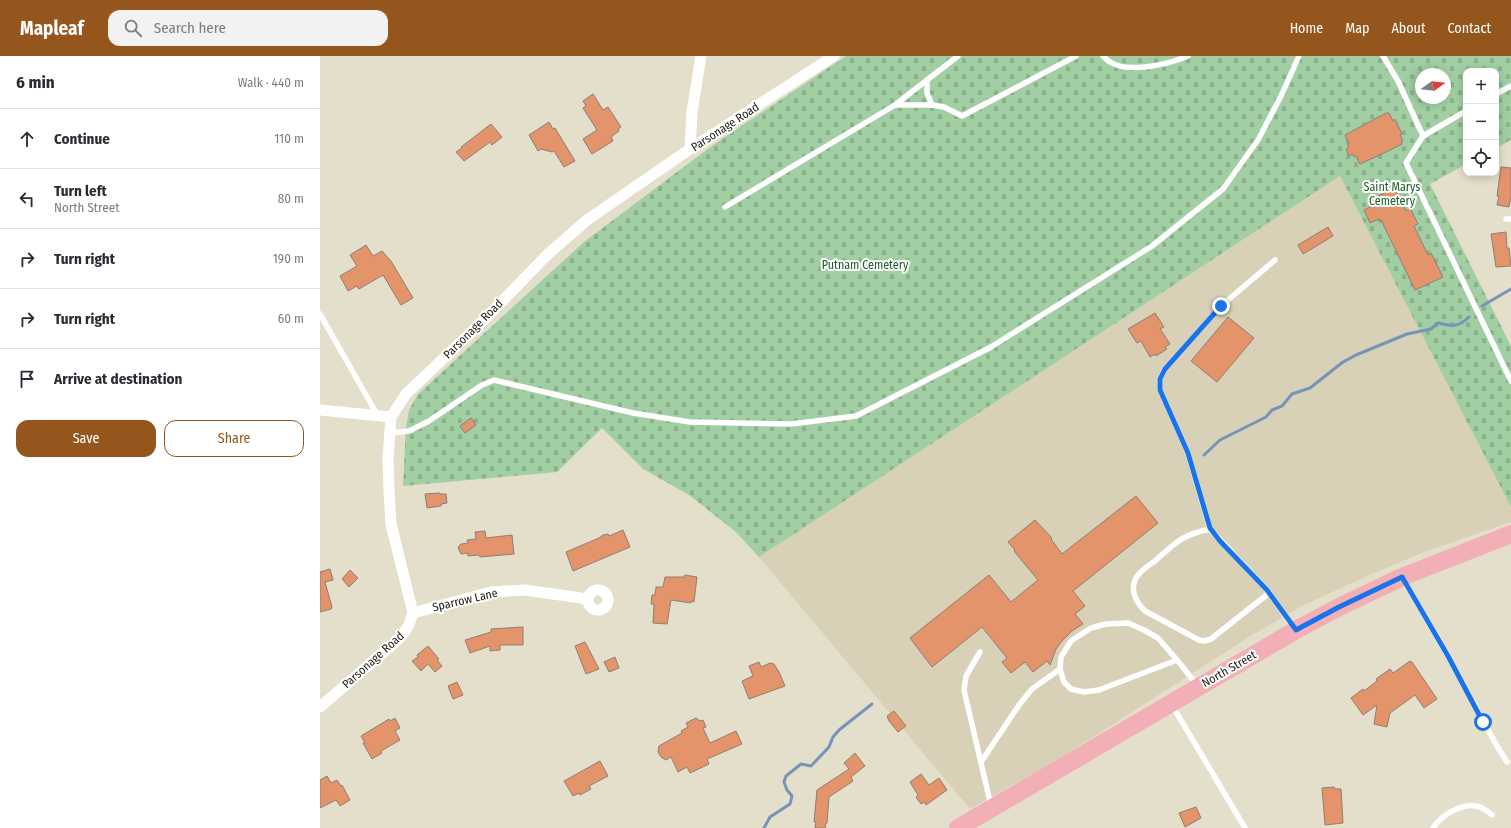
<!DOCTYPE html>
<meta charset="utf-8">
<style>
:root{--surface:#fff;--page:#f2f2f3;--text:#2b2b33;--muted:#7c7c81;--line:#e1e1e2;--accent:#95561d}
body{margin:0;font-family:"Fira Sans Condensed",sans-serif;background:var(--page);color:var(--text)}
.controls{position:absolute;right:12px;top:12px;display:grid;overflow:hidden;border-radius:8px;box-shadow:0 2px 10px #0003}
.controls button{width:36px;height:36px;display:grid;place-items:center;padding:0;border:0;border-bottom:1px solid var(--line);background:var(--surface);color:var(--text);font:20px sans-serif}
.compass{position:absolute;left:1095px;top:12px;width:36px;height:36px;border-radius:50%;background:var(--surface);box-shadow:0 2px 10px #0003;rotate:75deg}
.stop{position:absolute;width:12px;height:12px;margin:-9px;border:3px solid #1a73e8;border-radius:50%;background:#fff}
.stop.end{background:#1a73e8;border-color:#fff;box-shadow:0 1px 4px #0008}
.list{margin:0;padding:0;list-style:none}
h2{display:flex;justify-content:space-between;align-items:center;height:52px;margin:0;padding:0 16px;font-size:17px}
h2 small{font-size:13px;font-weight:400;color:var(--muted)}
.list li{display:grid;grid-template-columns:26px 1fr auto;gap:12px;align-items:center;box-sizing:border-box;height:60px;padding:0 16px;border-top:1px solid var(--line)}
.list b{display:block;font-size:15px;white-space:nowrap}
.list p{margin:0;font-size:13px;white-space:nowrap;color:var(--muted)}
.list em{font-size:13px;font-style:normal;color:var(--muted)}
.actions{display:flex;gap:8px;padding:12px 16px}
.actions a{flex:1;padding:9px 0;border:1px solid var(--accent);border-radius:12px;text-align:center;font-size:14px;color:var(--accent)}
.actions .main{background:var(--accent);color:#fff}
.icon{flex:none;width:22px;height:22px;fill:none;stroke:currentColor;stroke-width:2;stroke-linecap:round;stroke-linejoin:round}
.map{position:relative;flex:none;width:1191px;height:772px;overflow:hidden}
header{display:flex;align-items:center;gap:24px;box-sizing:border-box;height:56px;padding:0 20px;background:var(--accent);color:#fff}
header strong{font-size:19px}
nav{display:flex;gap:22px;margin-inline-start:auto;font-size:14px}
.search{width:280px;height:36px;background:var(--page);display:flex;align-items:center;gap:10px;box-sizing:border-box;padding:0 14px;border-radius:12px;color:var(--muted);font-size:15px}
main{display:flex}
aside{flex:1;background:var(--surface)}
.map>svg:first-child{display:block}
</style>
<header>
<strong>Mapleaf</strong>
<div class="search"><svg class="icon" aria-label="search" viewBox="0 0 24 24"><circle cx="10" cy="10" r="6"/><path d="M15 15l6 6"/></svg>Search here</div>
<nav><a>Home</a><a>Map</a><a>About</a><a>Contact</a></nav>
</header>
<main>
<aside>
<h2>6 min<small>Walk · 440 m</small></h2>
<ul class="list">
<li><svg class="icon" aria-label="ahead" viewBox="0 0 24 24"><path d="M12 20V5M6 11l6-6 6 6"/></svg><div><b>Continue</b></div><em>110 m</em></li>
<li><svg class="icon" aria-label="left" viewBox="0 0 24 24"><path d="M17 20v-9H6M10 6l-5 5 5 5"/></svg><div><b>Turn left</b><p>North Street</p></div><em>80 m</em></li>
<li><svg class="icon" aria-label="right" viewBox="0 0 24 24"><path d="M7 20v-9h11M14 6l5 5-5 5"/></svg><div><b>Turn right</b></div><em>190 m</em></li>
<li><svg class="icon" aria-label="right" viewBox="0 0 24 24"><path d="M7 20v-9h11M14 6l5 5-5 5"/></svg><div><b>Turn right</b></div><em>60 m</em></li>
<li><svg class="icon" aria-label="arrive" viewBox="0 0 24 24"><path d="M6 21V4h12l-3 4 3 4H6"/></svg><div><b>Arrive at destination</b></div></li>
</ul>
<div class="actions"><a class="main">Save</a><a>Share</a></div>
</aside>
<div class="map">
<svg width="1191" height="772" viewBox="0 0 1191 772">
<defs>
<pattern id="cemetery-stones" width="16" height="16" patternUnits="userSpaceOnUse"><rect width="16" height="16" fill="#a1cfa3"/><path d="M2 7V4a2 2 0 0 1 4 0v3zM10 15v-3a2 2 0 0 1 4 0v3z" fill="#8ab18c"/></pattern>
</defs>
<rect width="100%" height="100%" fill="#e4dfca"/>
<polygon fill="#d9d1b7" points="1020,120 1191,451 1191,466 1104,496 1054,517 982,550 929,581 745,699 650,753 439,501"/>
<path fill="url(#cemetery-stones)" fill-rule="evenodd" d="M526,0h665v84l-15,8v-77h-30v93l-36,20 81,162v161l-171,-331 -581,381 -23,-25 -47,-37 -46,-26 -41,-41 -45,44 -154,14 3,-59 3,-17 9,-16 166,-152 129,-97zM1101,18h24v24h-24z"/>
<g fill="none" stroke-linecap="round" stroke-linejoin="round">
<g stroke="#7694b7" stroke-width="3">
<polyline points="1162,250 1191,233"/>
<path d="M884,399l16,-15 46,-23 6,-7 10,-4 10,-12 18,-6 33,-26 13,-7 51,-21 24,-5 7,-6c15,3 19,5 31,-6"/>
<polyline points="444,772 450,761 470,748 472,740 467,734 464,726 466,720 481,708 491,710 509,691 513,681 519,674 552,648"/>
</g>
</g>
<g fill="#e3946a" stroke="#907d73">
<polygon points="273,38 283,54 288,51 301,71 298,73 299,75 291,81 293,85 272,98 263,83 277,74 263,52 266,50 263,45"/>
<polygon points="1066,57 1069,57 1073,65 1075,63 1082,78 1080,79 1083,85 1081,86 1082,88 1066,96 1040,108 1036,100 1034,101 1033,98 1029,100 1026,93 1029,91 1027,88 1029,87 1025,79"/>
<polygon points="229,66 233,73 235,72 255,105 244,111 234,95 232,96 221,93 218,95 209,79"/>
<polygon points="171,68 182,81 172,89 170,86 144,105 136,96 142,92 141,91"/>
<polygon points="1181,111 1191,112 1191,141 1189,151 1177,149 1179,140 1177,140"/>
<polygon points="1075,132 1086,155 1090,152 1098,168 1094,170 1108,199 1111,197 1123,221 1095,234 1061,164 1060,165 1059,163 1050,167 1044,154 1052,150 1050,144"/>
<polygon points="1008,171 1013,180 983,198 978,189"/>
<polygon points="1186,176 1187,192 1189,192 1191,210 1176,211 1171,178"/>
<polygon points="46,189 53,200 62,195 71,205 93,242 81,249 63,219 39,233 37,230 28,235 20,220 37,210 30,199"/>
<polygon points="835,257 844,271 840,273 850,288 845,291 847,293 836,300 835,298 830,301 821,285 817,287 808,273"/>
<polygon points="908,261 934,282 897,326 871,305"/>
<polygon points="151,362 156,369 145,377 140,370"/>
<polygon points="120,437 120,438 126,438 127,447 121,448 121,450 107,452 105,438"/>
<polygon points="816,440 838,467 753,535 765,550 755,558 763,568 752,575 742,585 736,593 730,609 727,605 713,616 705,606 691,617 682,606 687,602 662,571 612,611 590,582 669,519 691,546 718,524 694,495 695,494 688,486 715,464 732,482 731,483 742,498"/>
<polygon points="303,474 310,491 253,515 246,496 279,482 283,479 288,478 289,480"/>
<polygon points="165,475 166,482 192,479 194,498 160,501 159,499 148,500 148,497 141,498 139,494 138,491 141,488 148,487 147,484 156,483 155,476"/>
<polygon points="10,513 13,524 5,526 12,551 11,553 0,556 0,516"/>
<polygon points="30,514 38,522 29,531 22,523"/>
<polygon points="365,519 377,521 374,546 371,545 371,547 351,544 347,568 333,567 334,548 331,548 332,539 335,539 336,531 343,531 345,521 364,521"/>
<polygon points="203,571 203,589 180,589 180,594 170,595 170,590 150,597 145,584 171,576 171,573"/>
<polygon points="265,586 279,613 266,618 255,590"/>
<polygon points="108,590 119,603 117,604 122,610 115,616 108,608 101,615 92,605 98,601 97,599"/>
<polygon points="295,601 299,612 289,616 284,606"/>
<polygon points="1090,605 1091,606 1092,606 1117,643 1104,652 1095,639 1070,657 1067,671 1054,668 1057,649 1043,659 1031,642 1043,633 1044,635 1057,625 1056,623 1070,613 1073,617"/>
<polygon points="439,606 441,611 450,607 454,608 459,616 465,630 429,643 422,625 433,620 429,610"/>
<polygon points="137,626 143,639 133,643 128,630"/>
<polygon points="574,655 586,670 578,676 569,665 567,660"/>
<polygon points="75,662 80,672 75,675 80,684 61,695 62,697 52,703 43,687 45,687 41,680 69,663 70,665"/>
<polygon points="376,662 380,665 383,664 386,671 383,672 390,687 416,675 422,688 387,703 389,708 370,717 367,711 358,716 351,701 346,704 341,701 338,696 339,690 362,677 361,675 368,671 366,667"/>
<polygon points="535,697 545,710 531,721 533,725 509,741 507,767 506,767 505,772 495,772 496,766 494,766 497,734 529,713 524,707"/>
<polygon points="280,705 288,720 269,730 271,733 260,739 259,737 253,740 244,725"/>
<polygon points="601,718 609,729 619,722 627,734 606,749 604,746 601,748 596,741 598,739 590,726"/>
<polygon points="7,720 11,727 17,724 21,730 22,729 30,744 20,750 16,744 0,752 0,724"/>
<polygon points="1014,731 1015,733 1021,733 1023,767 1005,769 1002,732"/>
<polygon points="876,751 881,762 865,771 859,757"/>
</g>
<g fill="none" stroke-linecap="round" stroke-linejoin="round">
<g stroke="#fff" stroke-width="5.5">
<path d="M783,0c2,2 5,5 7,6 19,12 59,2 78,-6"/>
<polyline points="1063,0 1078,25 1103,80"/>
<polyline points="607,24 638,0"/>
<polyline points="1176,38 1191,30"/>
<polyline points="575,49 607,24 607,37 612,49"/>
<polyline points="1146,55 1103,80 1086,107 1191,325"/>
<polyline points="405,151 575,49 612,49 624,51 642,60 756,0"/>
<polyline points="1186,163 1191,163"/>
<polyline points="955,204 901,250 845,313 840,323 840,334 868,397 890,473 947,534 974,572"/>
<polyline points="0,258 58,360"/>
<polyline points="70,377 89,375 109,365 162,329 174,324 313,357 370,366 471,368 536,360 671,291 832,190 903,133 938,84 962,38 979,0"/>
<path d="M890,473c-28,6 -34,13 -55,32 -6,4 -13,9 -17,14 -10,13 -2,27 7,36l54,29 5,1 7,-2 58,-46"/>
<polyline points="1083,523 1128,600 1177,690 1187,706"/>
<polyline points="660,596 646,620 644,634 671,750"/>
<polyline points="857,604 779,634 764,636 751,633 744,626 740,613 741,601 751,585 771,572 786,568 808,567 824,574 838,582 857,604 877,629"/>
<polyline points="852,649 925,772"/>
<polyline points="661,706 699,649 712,633 740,613"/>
<path d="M1113,772c7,-12 29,-25 43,-22 7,1 11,5 16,9"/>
</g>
<g stroke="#fff" stroke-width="11">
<polyline points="370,93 372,56 381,0"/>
<polyline points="0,354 71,361"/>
<circle cx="278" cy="544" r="10"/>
<polyline points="93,557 171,536 205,534 268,543"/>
<polyline points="0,651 80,582 89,569 93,557 71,468 69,435 68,402 71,361 86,338 160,268 227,199 267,164 370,93 514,0"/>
</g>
<polyline stroke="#f2afb5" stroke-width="18" points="638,772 976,574 1019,551 1082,521 1191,478"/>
</g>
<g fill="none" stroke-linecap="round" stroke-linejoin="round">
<polyline stroke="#1a73e8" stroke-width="5" points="901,250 845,313 840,323 840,334 868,397 890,472 900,485 947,534 976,574 1019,551 1082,521 1128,600 1163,666"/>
</g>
<g text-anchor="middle" stroke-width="4" stroke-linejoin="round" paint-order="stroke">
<g font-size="12" fill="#25231b" stroke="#fff">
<text transform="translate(405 71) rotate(-33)" y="4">Parsonage Road</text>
<text transform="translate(153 273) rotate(-45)" y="4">Parsonage Road</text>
<text transform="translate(145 544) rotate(-13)" y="4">Sparrow Lane</text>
<text transform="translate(53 604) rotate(-42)" y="4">Parsonage Road</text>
<text transform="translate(909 613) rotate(-30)" y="4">North Street</text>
</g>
<g font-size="12" fill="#1b6026" stroke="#fff">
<text x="1072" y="135">Saint Marys<tspan x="1072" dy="14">Cemetery</tspan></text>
<text x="545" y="213">Putnam Cemetery</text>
</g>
</g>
</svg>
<div class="controls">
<button>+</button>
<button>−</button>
<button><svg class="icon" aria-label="locate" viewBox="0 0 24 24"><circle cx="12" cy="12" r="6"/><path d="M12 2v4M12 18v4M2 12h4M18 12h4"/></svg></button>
</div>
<svg class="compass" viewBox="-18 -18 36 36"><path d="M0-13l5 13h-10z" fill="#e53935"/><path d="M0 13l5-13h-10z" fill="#7c7c81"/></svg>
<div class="stop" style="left:1163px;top:666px"></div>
<div class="stop end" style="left:901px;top:250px"></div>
</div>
</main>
